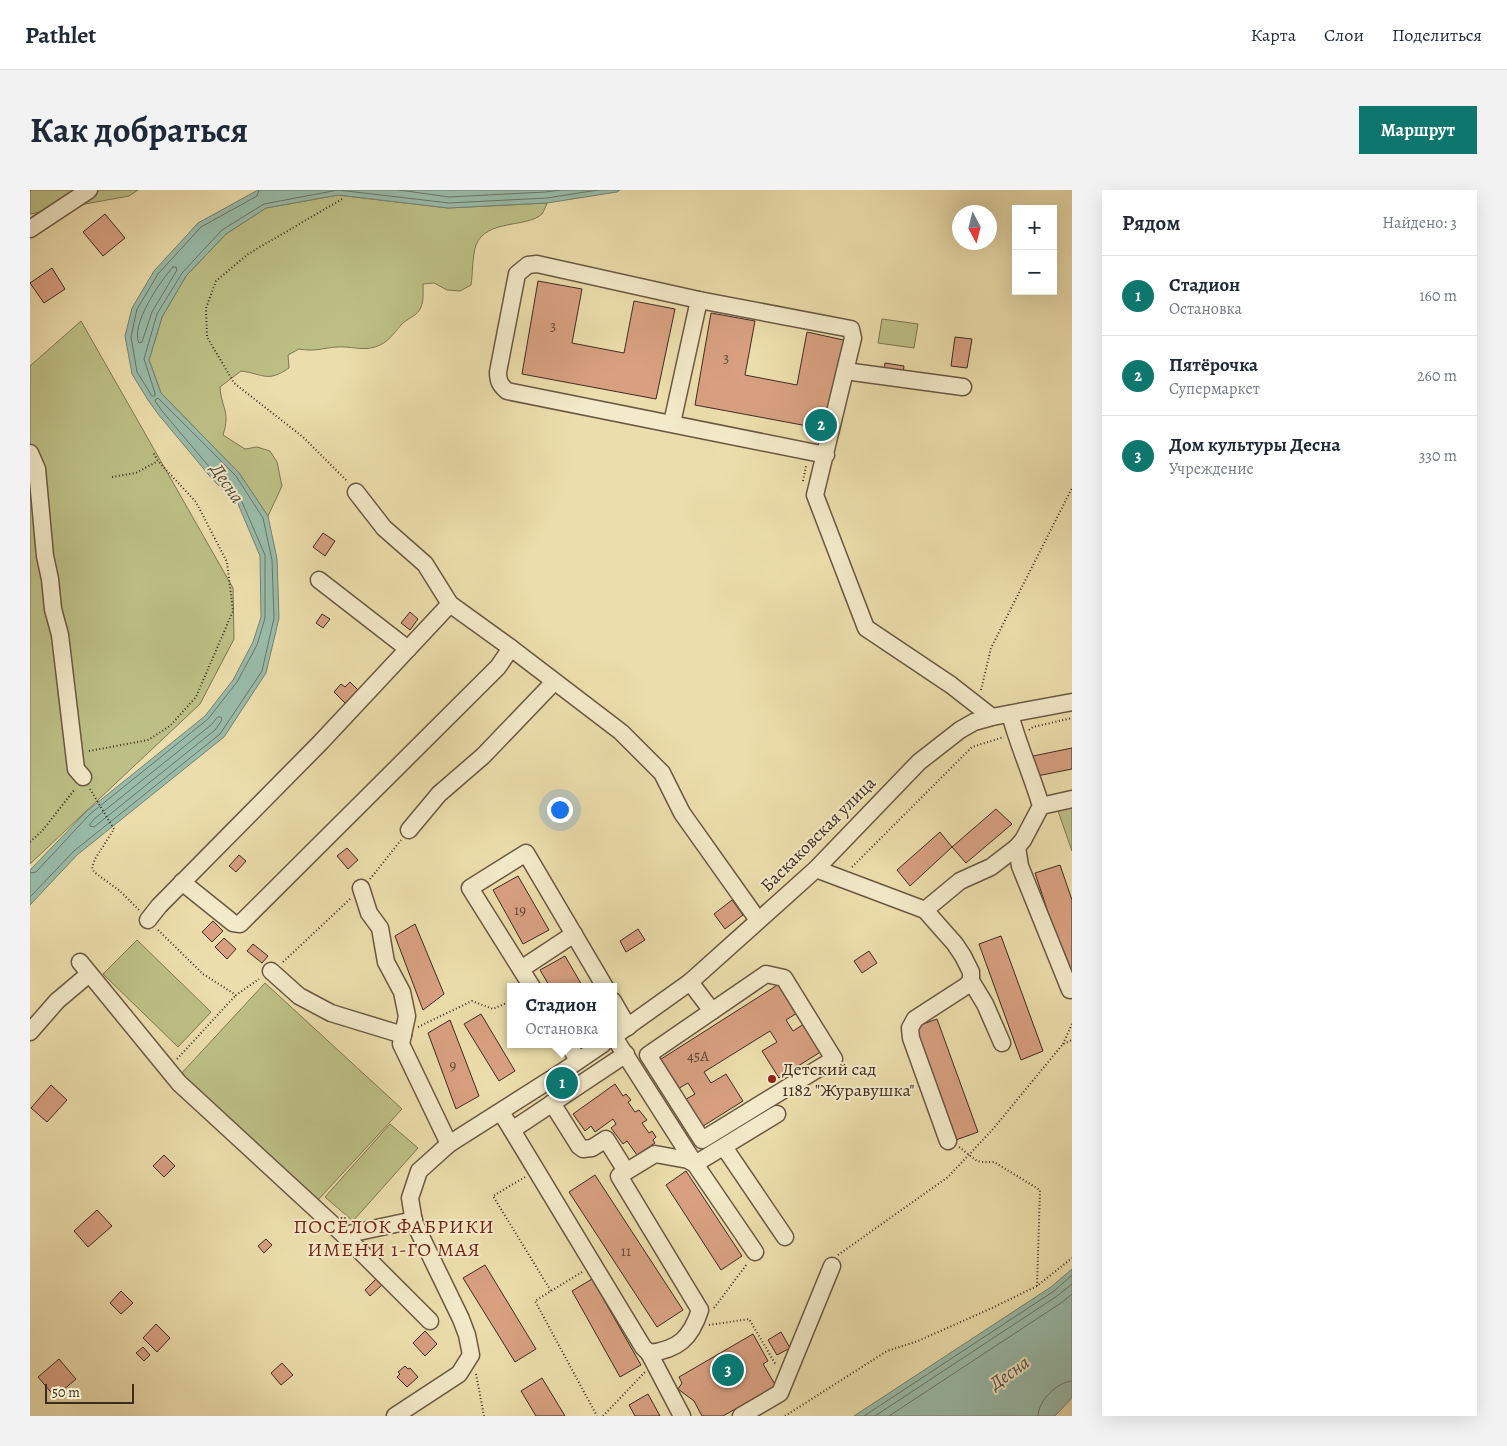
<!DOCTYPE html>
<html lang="ru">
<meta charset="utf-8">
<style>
:root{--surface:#fff;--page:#f2f2f3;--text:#1f2937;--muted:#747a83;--line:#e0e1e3;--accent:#0f766e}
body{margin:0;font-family:Alegreya,serif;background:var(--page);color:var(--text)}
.controls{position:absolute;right:15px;top:15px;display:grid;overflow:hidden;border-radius:0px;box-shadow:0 5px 20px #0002}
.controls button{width:45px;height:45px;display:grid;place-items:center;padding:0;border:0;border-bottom:1px solid var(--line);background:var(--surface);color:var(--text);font:25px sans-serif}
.compass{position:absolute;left:922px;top:15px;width:45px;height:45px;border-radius:50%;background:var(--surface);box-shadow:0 5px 20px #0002;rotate:173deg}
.scale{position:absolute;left:15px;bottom:12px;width:89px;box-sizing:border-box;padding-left:5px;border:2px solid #3e2b20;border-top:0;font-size:14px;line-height:18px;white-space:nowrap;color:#3e2b20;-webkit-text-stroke:4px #f3eac9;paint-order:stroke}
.you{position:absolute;left:529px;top:619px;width:18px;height:18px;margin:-12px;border:4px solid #fff;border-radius:50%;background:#1a73e8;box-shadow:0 0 0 8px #1a73e833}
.badge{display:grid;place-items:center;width:32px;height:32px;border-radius:50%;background:var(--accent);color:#fff;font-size:16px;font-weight:700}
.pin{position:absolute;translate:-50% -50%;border:2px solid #fff;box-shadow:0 1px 5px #0006}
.popup{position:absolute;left:477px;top:793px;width:110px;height:65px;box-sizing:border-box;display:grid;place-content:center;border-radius:0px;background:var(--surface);filter:drop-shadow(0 1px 4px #0005);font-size:16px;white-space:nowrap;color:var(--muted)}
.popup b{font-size:19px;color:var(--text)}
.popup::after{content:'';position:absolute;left:50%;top:100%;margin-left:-10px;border:10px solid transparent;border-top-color:var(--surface)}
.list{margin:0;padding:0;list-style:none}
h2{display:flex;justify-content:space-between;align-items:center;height:65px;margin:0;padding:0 20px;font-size:21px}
h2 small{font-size:16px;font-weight:400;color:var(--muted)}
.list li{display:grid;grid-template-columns:32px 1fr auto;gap:15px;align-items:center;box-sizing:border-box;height:80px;padding:0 20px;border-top:1px solid var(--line)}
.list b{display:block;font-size:19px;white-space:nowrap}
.list p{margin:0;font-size:16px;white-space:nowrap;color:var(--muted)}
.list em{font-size:16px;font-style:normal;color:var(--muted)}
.map{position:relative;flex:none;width:1042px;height:1226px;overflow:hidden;border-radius:0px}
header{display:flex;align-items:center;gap:30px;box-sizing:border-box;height:70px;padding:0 25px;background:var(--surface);border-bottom:1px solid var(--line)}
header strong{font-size:24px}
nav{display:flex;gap:28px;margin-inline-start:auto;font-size:18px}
.intro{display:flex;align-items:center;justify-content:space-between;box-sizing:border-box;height:120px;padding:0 30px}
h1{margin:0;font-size:35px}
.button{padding:12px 22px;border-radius:0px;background:var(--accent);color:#fff;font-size:18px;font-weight:700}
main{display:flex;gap:30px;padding:0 30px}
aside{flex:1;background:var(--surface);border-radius:0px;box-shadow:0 5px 20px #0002}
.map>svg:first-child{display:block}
</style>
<header>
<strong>Pathlet</strong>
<nav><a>Карта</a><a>Слои</a><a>Поделиться</a></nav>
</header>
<div class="intro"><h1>Как добраться</h1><a class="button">Маршрут</a></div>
<main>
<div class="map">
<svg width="1042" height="1226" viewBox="0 0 1042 1226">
<rect width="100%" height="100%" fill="#ecdeac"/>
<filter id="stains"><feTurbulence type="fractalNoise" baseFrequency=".004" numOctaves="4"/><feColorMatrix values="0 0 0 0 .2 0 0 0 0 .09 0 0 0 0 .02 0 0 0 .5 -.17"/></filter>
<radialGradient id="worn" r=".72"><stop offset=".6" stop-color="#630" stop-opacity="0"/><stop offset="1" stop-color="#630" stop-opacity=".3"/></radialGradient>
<g fill="#bdc086" stroke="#7e7653">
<polygon points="0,0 108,0 99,6 0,24"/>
<path d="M308,5l110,13 99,-5c-1,3 -3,8 -5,11 -15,14 -56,5 -66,31 -4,12 -3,28 -5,40l-11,6 -13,-1 -13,-7 -11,1c0,7 1,16 -2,23 -3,9 -14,11 -20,18 -8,9 -13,18 -26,22 -12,4 -25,-1 -38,0 -15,1 -22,5 -38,2l-11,6 1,13c-22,15 -25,6 -48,3l-21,16c1,21 11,24 3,48l22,14 12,-2 13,4 7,11 5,24 -14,30 -29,-43 -78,-80 -12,-33 13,-43 24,-41 40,-42 40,-26z"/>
<polygon points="852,129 888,134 884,158 848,153"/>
<polygon points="51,131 203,398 204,449 170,514 0,674 0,176"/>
<polygon points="1042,614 1042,661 1028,621"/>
<polygon points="107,750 181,822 148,857 73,784"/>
<polygon points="235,793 372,919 286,1012 149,886"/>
<polygon points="360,934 388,958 323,1031 295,1007"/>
</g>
<g fill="#99bcaa" stroke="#758273">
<polygon points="228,0 590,0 587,2 517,13 418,18 308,5 236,18 196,44 156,86 132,127 119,170 131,203 209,283 238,326 247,369 249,428 236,483 194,547 47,665 0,715 0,680 57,621 175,526 203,490 223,452 231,427 230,366 208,314 183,290 128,224 118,210 102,184 95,146 102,118 124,81 168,33"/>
<polygon points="1042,1079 1042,1208 1025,1226 824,1226 1021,1097"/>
</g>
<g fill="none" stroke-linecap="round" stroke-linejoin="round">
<g stroke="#6c7465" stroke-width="1">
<polyline points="229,0 227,6 171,37 128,84 107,119 101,147 107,182 122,206 125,206 125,203 114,169 127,124 152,83 192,40 234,14 308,0 419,13 517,8 568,0"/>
<polyline points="369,0 419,7 516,2 530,0"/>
<path d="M143,77h3l1,3 -25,42 -10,30 -3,1c-9,-18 22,-63 34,-76z"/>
<polygon points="188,527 191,527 192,530 185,540 64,637 60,636 60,634 64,629 181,535"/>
<polyline points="0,683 6,682 60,624 178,529 207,492 227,455 235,428 235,365 212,312 187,286 132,221 125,211 126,209 128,208 206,286 233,328 242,370 244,428 232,481 190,544 44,661 0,707"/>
<polyline points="834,1226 1024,1101 1042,1085"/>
<polyline points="845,1226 1027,1106 1042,1094"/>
<polyline points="859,1226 1031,1113 1042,1104"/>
<path d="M1008,1226c0,-15 19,-34 34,-35"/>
</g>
</g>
<g fill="#d8a081" stroke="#3e2b20">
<polygon points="75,24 95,48 73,66 53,42"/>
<polygon points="22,78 35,99 14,113 0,93"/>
<polygon points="508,91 552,99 542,153 594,163 604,111 645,119 626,209 492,184"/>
<polygon points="681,123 725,131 715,185 767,195 777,142 818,151 799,240 665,215"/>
<polygon points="925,147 942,149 937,178 921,176"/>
<polygon points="855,173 874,176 873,184 854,181"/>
<polygon points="293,343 305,351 295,366 283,357"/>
<polygon points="380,422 388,429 380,440 371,433"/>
<polygon points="292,424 300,429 293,438 286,433"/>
<polygon points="320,492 328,500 315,513 304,502 311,494 315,497"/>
<polygon points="1042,558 1042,579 1007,586 1003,566"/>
<polygon points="966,619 982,634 936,673 922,657"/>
<polygon points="910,642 922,657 880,696 867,680"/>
<polygon points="317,658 328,670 318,679 307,666"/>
<polygon points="209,665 216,671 206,682 199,676"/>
<polygon points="1030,675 1042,710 1042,795 1005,683"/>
<polygon points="488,686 519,740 493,754 463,700"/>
<polygon points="702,710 713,725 695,739 684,724"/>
<polygon points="183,731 193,741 182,752 172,742"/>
<polygon points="385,734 414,804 393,820 365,746"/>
<polygon points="608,739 615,750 596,762 590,751"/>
<polygon points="971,746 1013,861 991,870 949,754"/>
<polygon points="194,748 206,759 197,769 185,757"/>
<polygon points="223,754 238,766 232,773 217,761"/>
<polygon points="839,761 847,773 832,783 824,771"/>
<polygon points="535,766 553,797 520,797 510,780"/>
<polygon points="749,794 767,823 756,830 763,841 774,834 792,861 749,888 732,861 747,852 740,841 674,882 681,893 696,884 713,911 670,938 653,911 665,904 658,893 646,900 628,871"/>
<polygon points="451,824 485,881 469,891 434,834"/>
<polygon points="907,829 948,942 926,950 885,837"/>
<polygon points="420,830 449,906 426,919 398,843"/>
<polygon points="585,894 593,906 596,904 601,910 598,912 605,922 609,920 617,930 612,933 619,943 622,941 626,947 623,950 625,953 607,965 597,951 593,954 581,938 586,934 583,929 565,942 561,936 555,941 543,924"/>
<polygon points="21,895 37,910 17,932 1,918"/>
<polygon points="134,965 145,976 134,987 123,976"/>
<polygon points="656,981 712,1066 691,1080 636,995"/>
<polygon points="565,985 653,1120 627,1137 539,1002"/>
<polygon points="67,1020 82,1036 58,1057 44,1041"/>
<polygon points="236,1049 242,1055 234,1063 228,1056"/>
<polygon points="455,1075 506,1159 485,1172 433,1088"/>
<polygon points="346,1089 352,1095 340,1106 335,1100"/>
<polygon points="562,1089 611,1175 590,1187 542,1101"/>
<polygon points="91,1101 103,1113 91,1124 80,1113"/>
<polygon points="126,1134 140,1148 127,1162 113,1148"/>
<polygon points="395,1141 407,1154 395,1166 383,1153"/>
<polygon points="751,1142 760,1158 747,1165 738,1150"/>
<polygon points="723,1144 738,1171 733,1174 746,1196 693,1226 672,1226 664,1211 648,1199 652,1193 649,1187"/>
<polygon points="113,1157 120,1165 114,1171 106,1163"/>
<polygon points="29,1169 46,1189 25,1207 8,1187"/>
<polygon points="252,1173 263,1185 251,1195 241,1183"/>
<polygon points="375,1176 378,1179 380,1178 388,1187 377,1197 367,1187 370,1184 368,1182"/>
<polygon points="512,1188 535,1226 506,1226 491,1201"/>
<polygon points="618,1204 630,1226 605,1226 599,1215"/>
</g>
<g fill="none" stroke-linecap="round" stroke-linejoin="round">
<defs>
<g id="minor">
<polyline points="0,39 59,0"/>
<polyline points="815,181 933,197"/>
<polyline points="642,233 669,110"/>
<polyline points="0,263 7,279 15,366 20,389 23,419 30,445 46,579 53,587"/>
<path d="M796,265l-319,-64c-7,-6 -9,-10 -9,-19l19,-98 11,-9 9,-1 162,36 152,29 2,9 -38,157 51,133 85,57 41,32"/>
<polyline points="326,302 354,338 395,374 420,414 481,458 591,542 632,583 652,623 728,730"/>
<polyline points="289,390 378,459"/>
<path d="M980,524c8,31 22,61 31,92l-18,34 -6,7 3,19 50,124"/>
<polyline points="1011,616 1042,609"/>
<polyline points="379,640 409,604 453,566 524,492"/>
<polyline points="786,679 895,720 925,754 933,766 941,782 941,791 936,796 885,829 880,838 881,848 918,951"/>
<polyline points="152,692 203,733 210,734 468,477 481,458"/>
<polyline points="331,698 339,723 350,738 356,772 372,802 377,826 371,854 419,954"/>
<polyline points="895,720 930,691 961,677 987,657"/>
<polyline points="118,730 129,716 290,553 420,414"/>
<polyline points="50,772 149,893 314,1045 384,1030"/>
<polyline points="491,779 544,744"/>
<polyline points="241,781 269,806 301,823 373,845"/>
<polygon points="736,784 754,788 804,869 672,950 618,865"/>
<polyline points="941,791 955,814 972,853"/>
<polyline points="660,792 682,821"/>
<polyline points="502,797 440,698 496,663 575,797"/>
<polyline points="583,811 598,837"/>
<polyline points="0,842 27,811 59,784"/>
<polyline points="583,847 660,792 786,679 889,572 930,540 944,532 962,527 1042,512"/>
<polyline points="584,847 665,974 747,924"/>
<polyline points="538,854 548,870"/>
<polyline points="522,913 549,956 553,959 562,958 576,949 596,981"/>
<path d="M471,922l142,235 6,6c29,-3 42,-15 51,-43l-81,-134 36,-22 33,6 7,4 60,88"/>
<polyline points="482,940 596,864"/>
<polyline points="694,957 755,1047"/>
<polyline points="314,1045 400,1131"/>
<polyline points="619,1163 652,1226"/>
<polyline points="365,1226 429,1184 441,1165 437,1145 431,1129 384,1032 380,1008 389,981 419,954 526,886 573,854"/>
<polyline points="711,1226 750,1203 802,1076"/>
</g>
</defs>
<use href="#minor" stroke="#6a5843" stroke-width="19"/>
<g stroke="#3e2b20" stroke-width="2" stroke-dasharray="1 2.5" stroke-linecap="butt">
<polyline points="312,9 218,64 186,91 176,118 177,147 204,193 273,247 318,292"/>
<polyline points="82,287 106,283 128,271"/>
<polyline points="773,291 776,276"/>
<polyline points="951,500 961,458 1042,298"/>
<polyline points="999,540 1003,537 1042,528"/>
<polyline points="59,561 118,550 140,536 166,507 203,421 197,372 166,312 128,271 123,262"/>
<polyline points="60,599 84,639 65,669 62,677 64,682 90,701 109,720"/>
<polyline points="0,652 12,641 45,599"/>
<polyline points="822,677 942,557 974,547"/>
<polyline points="340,689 371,650"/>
<polyline points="128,740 173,784 206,805 229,789"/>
<polyline points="253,772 321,708"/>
<polyline points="388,837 442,811 463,819 481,811"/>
<polyline points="1033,854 1042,834"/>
<polyline points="147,869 206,805"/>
<polyline points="929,957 947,971 952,972 964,972 1010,1000 1007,1096"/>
<polyline points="495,987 463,1006 521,1101"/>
<polyline points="808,1065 918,987 963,939 1033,854 1042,850"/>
<polyline points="552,1082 505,1111 567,1226"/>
<polyline points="684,1118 717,1074"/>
<polyline points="679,1135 719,1129 746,1175"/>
<polyline points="446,1184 454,1226"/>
<polyline points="573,1226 615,1182"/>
<polyline points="755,1226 857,1161 888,1151 962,1118 1007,1096 1042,1068"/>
</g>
<use href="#minor" stroke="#f3eac9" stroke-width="16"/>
</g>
<circle fill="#8f2418" stroke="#f3eac9" stroke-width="2" cx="742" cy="889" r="5"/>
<g text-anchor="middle" stroke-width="4" stroke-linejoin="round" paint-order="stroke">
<g font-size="15" fill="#644838">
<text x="523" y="141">3</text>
<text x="696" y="173">3</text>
<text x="490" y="725">19</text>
<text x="668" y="871">45А</text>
<text x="423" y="880">9</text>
<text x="596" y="1066">11</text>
</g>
<g font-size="18" fill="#3e2b20" stroke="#f3eac9">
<text transform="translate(788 644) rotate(-45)" y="6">Баскаковская улица</text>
</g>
<g font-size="18" fill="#3e2b20" stroke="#f3eac9" text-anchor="start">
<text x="752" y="885">Детский сад<tspan x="752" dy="21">1182 "Журавушка"</tspan></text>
</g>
<g font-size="19" font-style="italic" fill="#554f42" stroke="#f3eac9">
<text transform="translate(198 293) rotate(56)" y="7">Десна</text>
<text transform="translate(979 1182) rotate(-35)" y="7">Десна</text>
</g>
<g font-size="20" letter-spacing="1" fill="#7a1f14" stroke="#f3eac9">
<text x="364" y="1043">ПОСЁЛОК ФАБРИКИ<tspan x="364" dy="23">ИМЕНИ 1-ГО МАЯ</tspan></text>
</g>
</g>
<rect width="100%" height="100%" filter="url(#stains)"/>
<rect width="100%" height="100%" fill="url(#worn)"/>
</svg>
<div class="controls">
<button>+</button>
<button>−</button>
</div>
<svg class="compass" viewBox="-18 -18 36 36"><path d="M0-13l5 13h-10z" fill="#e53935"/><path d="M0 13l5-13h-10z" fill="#747a83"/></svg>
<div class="scale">50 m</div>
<div class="you"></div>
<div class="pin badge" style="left:532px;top:893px">1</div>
<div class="popup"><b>Стадион</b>Остановка</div>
<div class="pin badge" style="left:791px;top:235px">2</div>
<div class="pin badge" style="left:698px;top:1180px">3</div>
</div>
<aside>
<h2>Рядом<small>Найдено: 3</small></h2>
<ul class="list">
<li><span class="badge">1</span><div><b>Стадион</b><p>Остановка</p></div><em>160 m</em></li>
<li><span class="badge">2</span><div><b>Пятёрочка</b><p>Супермаркет</p></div><em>260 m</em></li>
<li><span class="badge">3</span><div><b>Дом культуры Десна</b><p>Учреждение</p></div><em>330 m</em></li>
</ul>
</aside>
</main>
